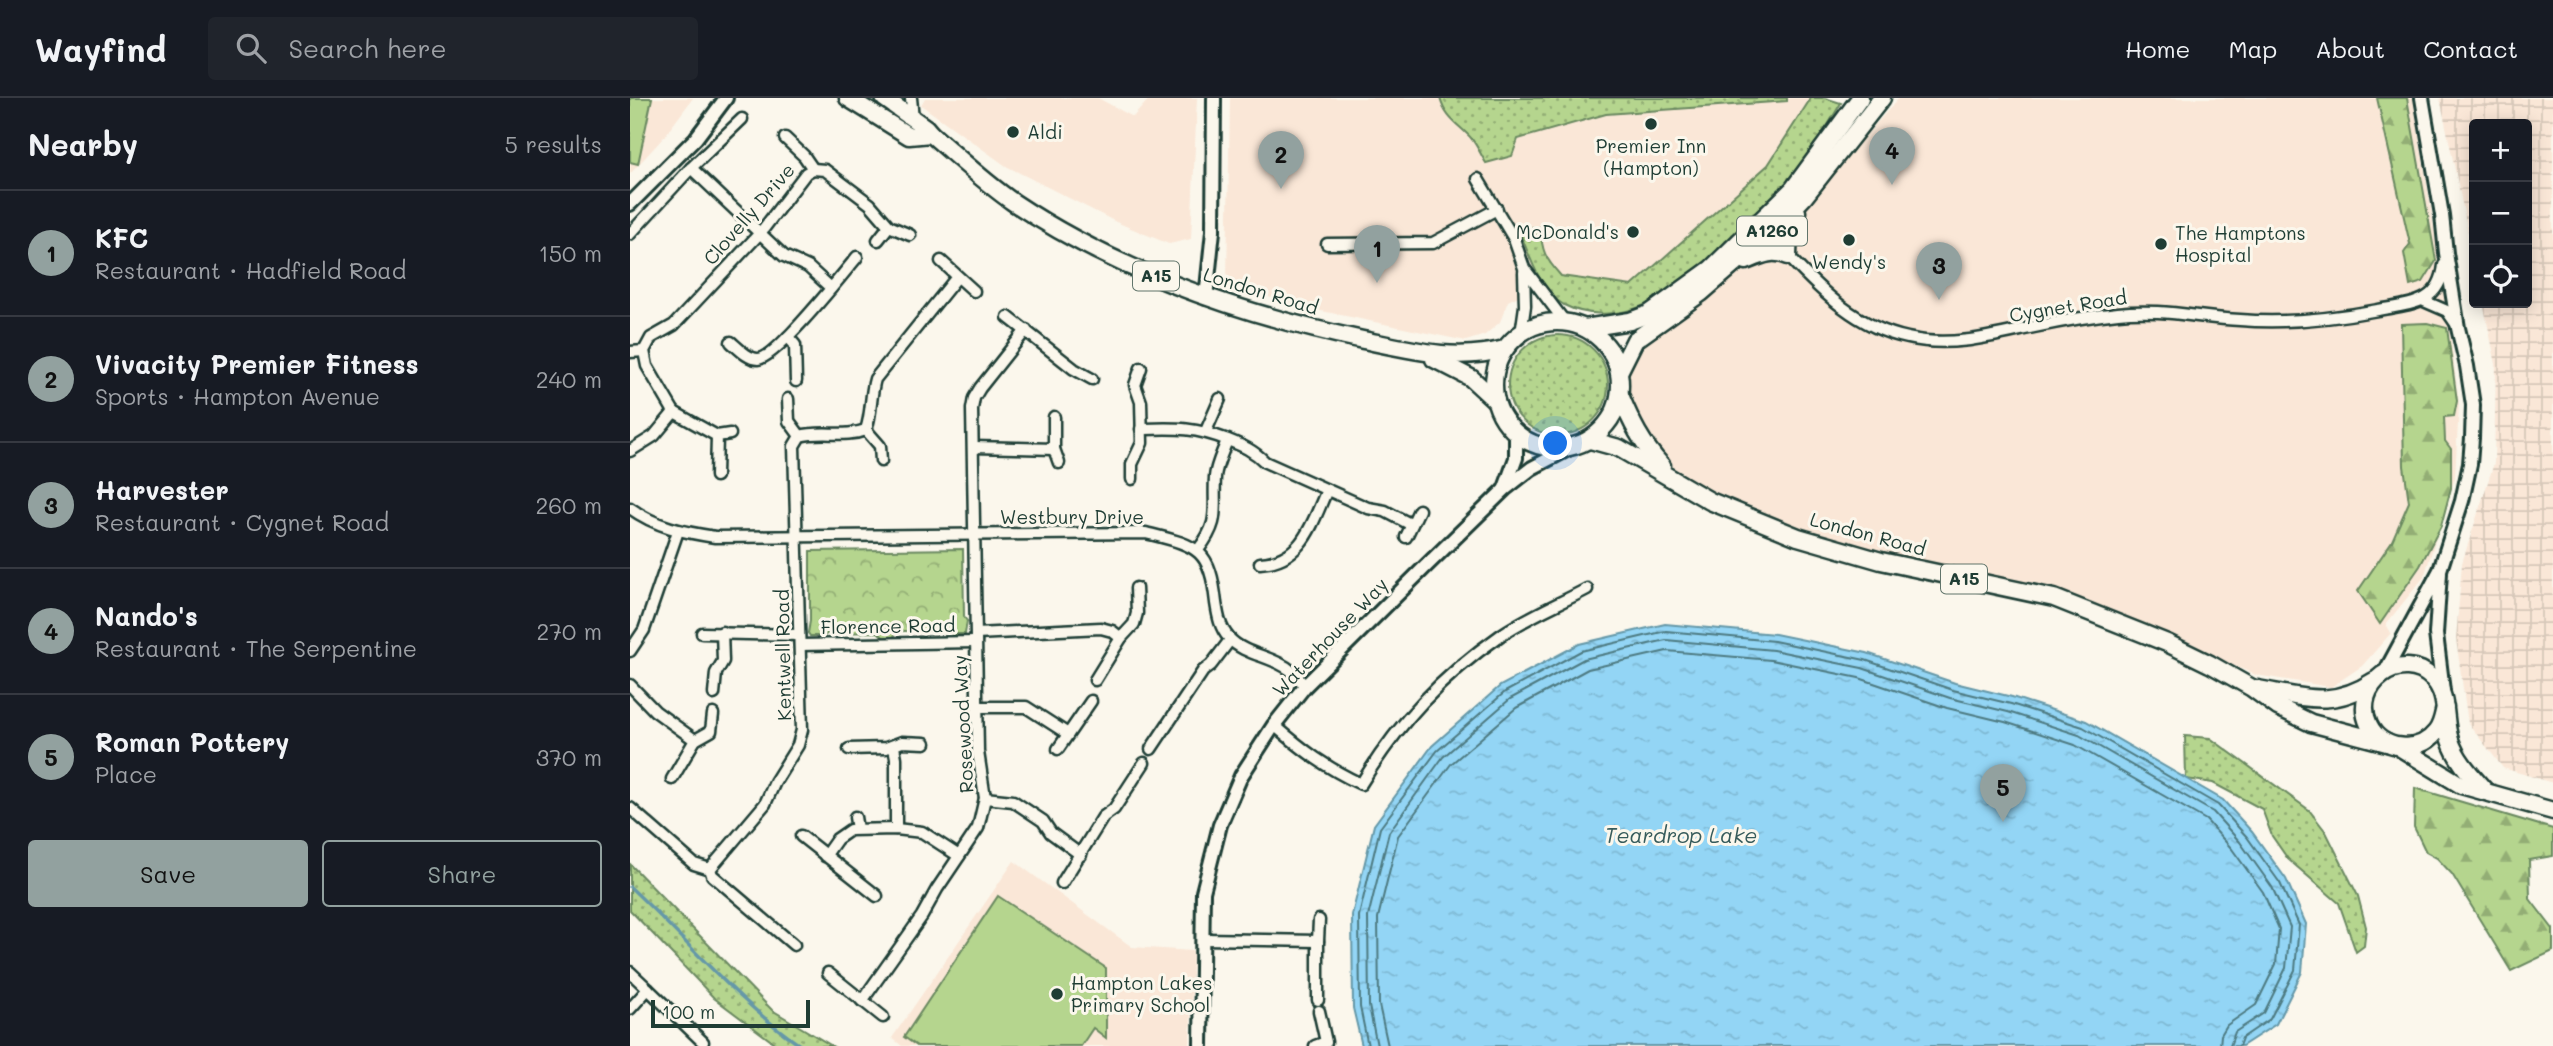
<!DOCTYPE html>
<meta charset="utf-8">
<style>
:root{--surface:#171b24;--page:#20242c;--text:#f1f3f6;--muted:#9ea1a6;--line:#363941;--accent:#92a19f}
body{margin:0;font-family:Mali,sans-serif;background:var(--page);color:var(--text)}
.controls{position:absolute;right:21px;top:21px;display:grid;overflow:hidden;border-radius:7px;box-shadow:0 4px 18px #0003}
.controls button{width:63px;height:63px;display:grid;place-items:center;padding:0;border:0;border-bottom:2px solid var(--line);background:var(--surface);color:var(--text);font:35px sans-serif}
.scale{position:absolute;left:21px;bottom:18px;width:159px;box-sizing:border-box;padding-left:7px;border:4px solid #1f3d34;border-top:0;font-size:19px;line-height:24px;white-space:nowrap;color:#1f3d34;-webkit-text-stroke:5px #fbf7ec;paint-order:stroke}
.you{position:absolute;left:926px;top:346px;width:24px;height:24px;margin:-18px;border:5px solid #fff;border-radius:50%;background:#1a73e8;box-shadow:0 0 0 10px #1a73e833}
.badge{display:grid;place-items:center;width:46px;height:46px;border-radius:50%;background:var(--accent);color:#111;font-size:23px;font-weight:700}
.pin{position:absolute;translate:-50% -58px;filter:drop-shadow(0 2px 4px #0008)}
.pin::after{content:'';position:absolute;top:37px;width:24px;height:21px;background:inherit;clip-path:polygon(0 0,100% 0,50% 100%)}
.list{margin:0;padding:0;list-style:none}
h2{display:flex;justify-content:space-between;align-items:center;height:91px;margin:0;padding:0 28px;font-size:30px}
h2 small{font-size:23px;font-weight:400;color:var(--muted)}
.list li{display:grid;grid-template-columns:46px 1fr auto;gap:21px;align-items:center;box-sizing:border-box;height:126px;padding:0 28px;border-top:2px solid var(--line)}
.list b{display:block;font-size:26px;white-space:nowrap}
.list p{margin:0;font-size:23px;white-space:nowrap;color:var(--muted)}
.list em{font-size:23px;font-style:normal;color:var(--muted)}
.actions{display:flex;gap:14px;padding:21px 28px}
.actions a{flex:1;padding:16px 0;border:2px solid var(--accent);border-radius:7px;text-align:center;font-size:24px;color:var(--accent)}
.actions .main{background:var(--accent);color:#111}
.icon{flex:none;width:38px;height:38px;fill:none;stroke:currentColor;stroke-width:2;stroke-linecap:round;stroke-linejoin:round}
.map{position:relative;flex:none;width:1923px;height:948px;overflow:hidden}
header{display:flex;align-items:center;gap:42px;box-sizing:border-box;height:98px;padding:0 35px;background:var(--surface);border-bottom:2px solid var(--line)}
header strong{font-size:33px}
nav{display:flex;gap:38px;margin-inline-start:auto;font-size:24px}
.search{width:490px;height:63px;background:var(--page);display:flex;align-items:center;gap:18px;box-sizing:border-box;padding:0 24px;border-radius:7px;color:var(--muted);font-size:26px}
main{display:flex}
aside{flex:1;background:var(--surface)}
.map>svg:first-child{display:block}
</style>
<header>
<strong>Wayfind</strong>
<div class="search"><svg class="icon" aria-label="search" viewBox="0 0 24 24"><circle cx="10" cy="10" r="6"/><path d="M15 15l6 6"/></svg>Search here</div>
<nav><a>Home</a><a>Map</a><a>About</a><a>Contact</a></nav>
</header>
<main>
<aside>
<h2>Nearby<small>5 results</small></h2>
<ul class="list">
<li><span class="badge">1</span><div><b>KFC</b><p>Restaurant · Hadfield Road</p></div><em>150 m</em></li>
<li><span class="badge">2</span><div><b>Vivacity Premier Fitness</b><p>Sports · Hampton Avenue</p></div><em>240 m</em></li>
<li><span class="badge">3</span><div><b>Harvester</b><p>Restaurant · Cygnet Road</p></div><em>260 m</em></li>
<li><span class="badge">4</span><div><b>Nando's</b><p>Restaurant · The Serpentine</p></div><em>270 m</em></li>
<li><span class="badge">5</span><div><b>Roman Pottery</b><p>Place</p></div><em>370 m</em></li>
</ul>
<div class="actions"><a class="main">Save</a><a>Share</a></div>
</aside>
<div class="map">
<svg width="1923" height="948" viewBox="0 0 1923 948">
<defs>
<pattern id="industrial-grid" width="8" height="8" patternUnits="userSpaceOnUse" patternTransform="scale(1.75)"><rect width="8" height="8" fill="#fae7d7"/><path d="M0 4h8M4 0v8" fill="none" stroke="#d6c7b9"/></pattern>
<pattern id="grass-dots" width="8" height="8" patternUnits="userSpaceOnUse" patternTransform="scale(1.75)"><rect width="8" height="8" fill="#b5d58e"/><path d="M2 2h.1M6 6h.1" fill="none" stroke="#93ae75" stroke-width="1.8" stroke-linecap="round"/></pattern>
<pattern id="forest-firs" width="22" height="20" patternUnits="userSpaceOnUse" patternTransform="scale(1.75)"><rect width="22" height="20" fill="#b5d58e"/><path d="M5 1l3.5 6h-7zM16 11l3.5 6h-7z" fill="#93ae75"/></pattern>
<pattern id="park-crowns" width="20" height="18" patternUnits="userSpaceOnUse" patternTransform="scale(1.75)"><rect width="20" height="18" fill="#b5d58e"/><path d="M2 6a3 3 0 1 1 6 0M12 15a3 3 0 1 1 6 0" fill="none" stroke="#93ae75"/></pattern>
<pattern id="water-ripples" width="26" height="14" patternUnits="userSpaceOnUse" patternTransform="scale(1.75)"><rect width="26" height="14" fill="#93d5f5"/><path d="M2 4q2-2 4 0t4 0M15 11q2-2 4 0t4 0" fill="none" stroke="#7eb8d3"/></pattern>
</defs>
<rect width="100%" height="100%" fill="#fbf7ec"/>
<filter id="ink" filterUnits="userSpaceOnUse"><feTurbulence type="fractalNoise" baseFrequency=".0143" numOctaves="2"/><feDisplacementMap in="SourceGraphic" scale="14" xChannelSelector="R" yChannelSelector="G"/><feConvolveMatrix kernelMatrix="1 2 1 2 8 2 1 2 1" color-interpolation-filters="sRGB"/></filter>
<g filter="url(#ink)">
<g fill="#fae7d7">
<polygon points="0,0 63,0 34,39 0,76"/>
<polygon points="295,0 468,0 503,19 520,0 567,0 561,141 539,146 486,124 376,68 291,7"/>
<polygon points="600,0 1181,0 1138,67 1002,188 931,178 878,203 870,224 855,237 836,243 653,205 597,181"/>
<polygon points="1269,0 1783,0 1817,210 1829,307 1825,379 1794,479 1756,526 1761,535 1732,568 1701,589 1626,577 1453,503 1205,443 1093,402 1044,370 1008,327 998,292 998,273 1004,257 1017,240 1185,95"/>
<polygon points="384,763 502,849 563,853 560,948 272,948 262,940"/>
</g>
<polygon fill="url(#industrial-grid)" points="1810,0 1923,0 1923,685 1873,670 1838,625 1826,541 1832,465 1864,365 1866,266 1853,205 1897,205 1897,26 1844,26 1844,162"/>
<g fill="url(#grass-dots)" stroke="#6a8961" stroke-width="2">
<path d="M810,0h347v3l-181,13 -88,25 -6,17 -26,7c-5,-8 -9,-18 -15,-25 -13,-14 -26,-20 -31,-40z"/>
<path d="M1181,0h14l16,5c-16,27 -32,55 -53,79 -34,39 -103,108 -151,126 -21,8 -52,8 -73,-3 -25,-14 -35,-52 -46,-77l22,-1c2,25 5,31 21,49l71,10 136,-121z"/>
<circle cx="928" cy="287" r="50"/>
<polygon points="1555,638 1580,640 1679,712 1696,734 1728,798 1736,829 1734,848 1726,854 1709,805 1658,761 1642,738 1632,711 1583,685 1556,681"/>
<polygon points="0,766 142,912 202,948 148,948 84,900 0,812"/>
</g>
<g fill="url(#forest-firs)" stroke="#6a8961" stroke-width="2">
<polygon points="1747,0 1777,0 1806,163 1793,184 1780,188 1774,155 1780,146"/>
<polygon points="1797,225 1817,230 1827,303 1824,318 1814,319 1815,343 1821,351 1821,390 1811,428 1790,468 1750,526 1728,493 1762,443 1779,404 1774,368 1771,226"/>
<polygon points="1785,690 1923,731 1923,758 1899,762 1900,801 1923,831 1923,853 1881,873 1822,776 1807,760 1796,754 1784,729"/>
</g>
<polygon fill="url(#park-crowns)" stroke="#6a8961" stroke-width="2" points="333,451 334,519 337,523 335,536 322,536 319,533 269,533 262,540 254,540 248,534 198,535 194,538 180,538 178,535 180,523 180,453"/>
<g fill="#b5d58e" stroke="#6a8961" stroke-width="2">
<polygon points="0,0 22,0 8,66 0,64"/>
<polygon points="368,798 476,870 476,940 463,930 451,948 287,948 274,939"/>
</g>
<polygon fill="url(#water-ripples)" stroke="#6598a8" stroke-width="2" points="1035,526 1145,536 1237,555 1325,585 1382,599 1456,623 1593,702 1622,734 1656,781 1676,826 1672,874 1646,926 1612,948 732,948 723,910 722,817 744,727 802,648 870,588 949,546"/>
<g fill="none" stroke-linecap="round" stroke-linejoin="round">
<g stroke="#4d7a81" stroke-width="2">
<polyline points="738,948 730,909 729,818 750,730 807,653 875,594 951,553 1036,533 1144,543 1235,562 1323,592 1381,606 1453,629 1588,707 1617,739 1650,785 1669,827 1665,872 1640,921 1612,940 1609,948"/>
<polyline points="747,948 739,908 738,819 759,734 813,659 880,601 954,561 1036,542 1143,552 1232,570 1320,600 1378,614 1449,637 1583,714 1610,744 1642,789 1660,829 1656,870 1634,915 1605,934 1600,948"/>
<polyline points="758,948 749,907 748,820 768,738 821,666 886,610 958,571 1037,553 1141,562 1229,580 1317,610 1375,624 1445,647 1576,722 1602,751 1633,794 1649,831 1646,866 1626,907 1597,927 1591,937 1590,948"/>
</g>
<path stroke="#6598a8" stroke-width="3.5" d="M0,789c57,53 106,114 171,159"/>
<defs>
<g id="minor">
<polyline points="281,0 283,20"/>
<polyline points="155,40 174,58 183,71"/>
<polyline points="61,70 154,158 178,169 201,190"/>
<polyline points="848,81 884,141 894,170 935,224"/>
<polyline points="0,136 61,70 112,21"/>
<polyline points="248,142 259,128"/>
<polyline points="697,146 803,145 867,111"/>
<path d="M1158,158c34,36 70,72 120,82 43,10 85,-2 126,-11 28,-6 56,-11 84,-14 42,-5 81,5 122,7 47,4 91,-1 138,-10 32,-6 62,-6 66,-45"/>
<polyline points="311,163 344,193"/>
<polyline points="1794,203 1817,213 1826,226"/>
<polyline points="378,219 444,271 462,281"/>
<polyline points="891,236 895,208 894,174"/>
<polyline points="158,239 165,247 166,283"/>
<path d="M101,244c8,7 17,17 27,17 17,0 85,-85 99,-102"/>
<polyline points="0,254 14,253"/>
<polyline points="158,301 159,323 170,338"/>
<polyline points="44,314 87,338"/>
<polyline points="424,319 424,351 429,365"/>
<path d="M511,331c36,-1 53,-2 87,11 15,6 25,10 37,22l103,46 17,3 25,13"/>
<polyline points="236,332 250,348 251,363"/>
<polyline points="576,333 590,301"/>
<polyline points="344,349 424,351"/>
<polyline points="0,353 24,338 44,314 17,268 14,253 21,240 44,227 131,134 176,75 183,71 195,72 240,106 259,128 280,137"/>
<polyline points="86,378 87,338 100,336"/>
<polyline points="502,381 502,366 512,345 511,304 505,287 511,270"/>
<path d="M0,410c26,19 53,24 85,29l431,-4c51,13 64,14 70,70 2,13 4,25 13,35 15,17 44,18 61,32 6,5 11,11 15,16"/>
<polyline points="776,439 789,412"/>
<path d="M568,452c23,-30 15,-39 17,-73 1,-12 8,-25 12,-37"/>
<path d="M630,465c43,-2 52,-40 67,-73"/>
<polyline points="72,535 169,537"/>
<polyline points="346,536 471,530 482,533 491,540"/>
<polyline points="170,547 346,544"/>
<polyline points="0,553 14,532 48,433"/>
<polyline points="465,582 491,540 504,526 507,515 506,490"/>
<polyline points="0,587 25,613 65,642"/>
<polyline points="84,596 86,575 93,563 92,534"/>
<polyline points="348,609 396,609 438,636"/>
<path d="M644,627c29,25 52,43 87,59 38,-62 80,-107 140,-149 26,-18 58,-31 86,-46"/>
<polyline points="264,649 266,660 266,731"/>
<polyline points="219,651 256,650 272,644 295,645"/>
<polyline points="428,651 461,603"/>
<polyline points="521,651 573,573 581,567 600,542"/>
<polyline points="42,681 65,642 81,633 83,616"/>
<polyline points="355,700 383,703 413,723 421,735 451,757"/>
<polyline points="0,710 64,766 80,771 82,777 164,847"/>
<polyline points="225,719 227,731"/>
<polyline points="171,738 247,798"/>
<polyline points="195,758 207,741 220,732 266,731 292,734 329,758"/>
<path d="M80,771l55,-65 10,-22 23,-37 4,-15 -8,-284 6,-10c21,-6 45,2 66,-6 6,-17 4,-34 9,-51l82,-102"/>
<polyline points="432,785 473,719 484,711 514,665"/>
<polyline points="573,841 688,843 689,822"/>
<polyline points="0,874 18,891"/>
<polyline points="198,875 253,919"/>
<polyline points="688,902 688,843"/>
<polyline points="232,903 292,818 307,791 348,730 355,700 348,654 342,311 344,300 350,290 396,232"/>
<polyline points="0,911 18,891 73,944"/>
<polyline points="685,948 696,944 689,913"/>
</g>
<g id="tertiary">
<polyline points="0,106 66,40 96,0"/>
<polyline points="576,200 583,133 584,0"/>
<polyline points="875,390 886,360 886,336"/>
<polyline points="1810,475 1806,536 1813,593"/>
<polyline points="1755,574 1810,472 1832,403 1840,366 1842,340 1843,307 1837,268 1828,230 1816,155 1812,117 1792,0"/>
<polyline points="571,948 573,794 590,727 611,678 644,627 675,588 798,466 875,391 902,370 942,349"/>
</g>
<g id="primary">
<polyline points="218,0 279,38 301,36"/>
<path d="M254,0l42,30 5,6c27,23 53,48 82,68 105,70 227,112 350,138 49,10 93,22 142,9"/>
<path d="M1116,163c15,-6 26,-12 42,-5l1,-27 8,-17"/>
<circle cx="927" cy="287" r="63"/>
<polyline points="955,230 1000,223 1019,216 1081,171 1163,91 1230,0"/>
<polyline points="804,261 841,280 866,303"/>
<polyline points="989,274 1005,242 1071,195 1139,136 1174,99 1252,0"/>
<path d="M990,297c11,27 22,49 42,71"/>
<polyline points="960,342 989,350 1080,403 1168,439 1251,463 1424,500 1537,545 1580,566 1622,590 1648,609 1681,625 1757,645"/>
<path d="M1628,591c45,8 74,20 116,-8"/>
<path d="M1815,609c-2,9 -3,18 -9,25 -18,23 -55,18 -67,-7 -19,-40 33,-78 64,-46 16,17 10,40 17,61 7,21 22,36 36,52"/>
<polyline points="1769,649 1831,687 1923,713"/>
</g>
</defs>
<use href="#minor" stroke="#1f3d34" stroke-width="15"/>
<use href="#tertiary" stroke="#1f3d34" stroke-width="18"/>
<use href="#primary" stroke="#1f3d34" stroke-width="21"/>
<use href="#minor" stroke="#fbf7ec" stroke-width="10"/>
<use href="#tertiary" stroke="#fbf7ec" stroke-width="12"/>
<use href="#primary" stroke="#fbf7ec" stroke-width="16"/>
</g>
</g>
<g fill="#1f3d34" stroke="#fbf7ec" stroke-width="2.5">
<circle cx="1021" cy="26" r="7"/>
<circle cx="383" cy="34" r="7"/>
<circle cx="1003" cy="134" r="7"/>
<circle cx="1219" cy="142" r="7"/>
<circle cx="1531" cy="146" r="7"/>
<circle cx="427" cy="896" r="7"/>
</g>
<g text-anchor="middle" stroke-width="6" stroke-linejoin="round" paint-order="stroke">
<g fill="#fbf7ec" stroke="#61756b" stroke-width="2">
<rect x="1107" y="118.5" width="70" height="29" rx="5"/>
<rect x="503" y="163.5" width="46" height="29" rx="5"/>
<rect x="1311" y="466.5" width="46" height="29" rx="5"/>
</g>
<g font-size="18" font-weight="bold" fill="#1f3d34">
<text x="1142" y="139">A1260</text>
<text x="526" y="184">A15</text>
<text x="1334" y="487">A15</text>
</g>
<g font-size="19" fill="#1f3d34" stroke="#fbf7ec" text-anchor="start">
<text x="397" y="41">Aldi</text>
<text x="1021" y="55" text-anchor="middle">Premier Inn<tspan x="1021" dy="22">(Hampton)</tspan></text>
<text x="989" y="141" text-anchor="end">McDonald's</text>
<text x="1545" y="142">The Hamptons<tspan x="1545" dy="22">Hospital</tspan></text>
<text x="1219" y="171" text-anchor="middle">Wendy's</text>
<text x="441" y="892">Hampton Lakes<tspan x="441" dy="22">Primary School</tspan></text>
</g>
<g font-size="19" fill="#1f3d34" stroke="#fbf7ec">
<text transform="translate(119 116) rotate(-49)" y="7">Clovelly Drive</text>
<text transform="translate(631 193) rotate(17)" y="7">London Road</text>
<text transform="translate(1438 208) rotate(-9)" y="7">Cygnet Road</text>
<text x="442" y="426">Westbury Drive</text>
<text transform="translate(1238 436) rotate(15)" y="7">London Road</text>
<text transform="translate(258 528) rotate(-1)" y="7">Florence Road</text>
<text transform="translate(700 539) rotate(-46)" y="7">Waterhouse Way</text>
<text transform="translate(153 557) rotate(-91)" y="7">Kentwell Road</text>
<text transform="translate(333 626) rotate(-93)" y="7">Rosewood Way</text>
</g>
<g font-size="21" font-style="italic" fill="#365b5b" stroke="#fbf7ec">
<text x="1051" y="745">Teardrop Lake</text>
</g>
</g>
</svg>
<div class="controls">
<button>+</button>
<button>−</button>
<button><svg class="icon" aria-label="locate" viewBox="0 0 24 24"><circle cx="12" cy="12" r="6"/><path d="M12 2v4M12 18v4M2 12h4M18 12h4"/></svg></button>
</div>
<div class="scale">100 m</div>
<div class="you"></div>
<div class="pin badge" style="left:747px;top:185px">1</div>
<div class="pin badge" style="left:651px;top:91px">2</div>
<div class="pin badge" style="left:1309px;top:202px">3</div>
<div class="pin badge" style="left:1262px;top:87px">4</div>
<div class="pin badge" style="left:1373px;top:724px">5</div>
</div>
</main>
